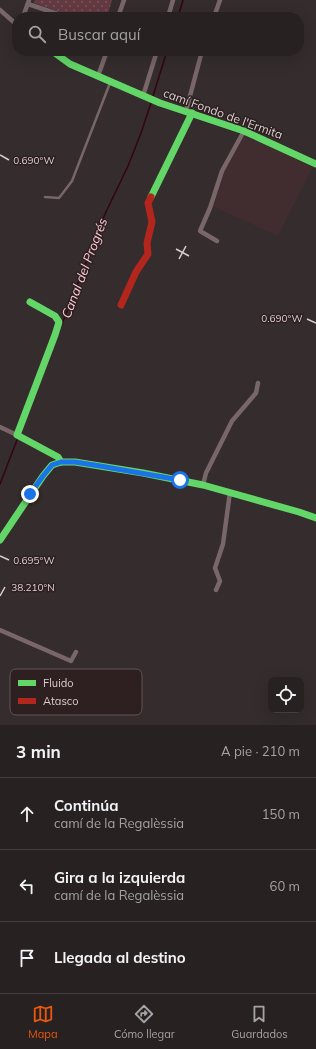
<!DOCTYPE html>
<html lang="es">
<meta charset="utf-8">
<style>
:root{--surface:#272122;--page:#2f292a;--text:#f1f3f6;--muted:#a4a3a5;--line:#433e40;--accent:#ea580c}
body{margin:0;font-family:Mulish,sans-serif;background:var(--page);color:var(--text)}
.controls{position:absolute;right:12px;bottom:12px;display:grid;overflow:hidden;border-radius:8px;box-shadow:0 4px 16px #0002}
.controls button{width:36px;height:36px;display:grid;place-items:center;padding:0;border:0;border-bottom:1px solid var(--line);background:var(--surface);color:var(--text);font:20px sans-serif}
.stop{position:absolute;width:12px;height:12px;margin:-9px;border:3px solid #1a73e8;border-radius:50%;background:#fff}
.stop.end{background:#1a73e8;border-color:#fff;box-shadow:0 1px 4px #0008}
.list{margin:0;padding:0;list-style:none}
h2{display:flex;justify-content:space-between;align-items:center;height:52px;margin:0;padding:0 16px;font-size:17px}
h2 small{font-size:13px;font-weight:400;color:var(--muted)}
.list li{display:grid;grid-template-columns:26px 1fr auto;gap:12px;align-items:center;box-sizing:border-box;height:72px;padding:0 16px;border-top:1px solid var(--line)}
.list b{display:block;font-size:15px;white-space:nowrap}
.list p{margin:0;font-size:13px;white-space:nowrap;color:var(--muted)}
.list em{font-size:13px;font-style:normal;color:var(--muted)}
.icon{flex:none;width:22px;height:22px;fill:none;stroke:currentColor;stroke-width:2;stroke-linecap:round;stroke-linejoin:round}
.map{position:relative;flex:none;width:316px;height:725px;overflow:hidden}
.search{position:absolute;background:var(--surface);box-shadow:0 4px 16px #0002;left:12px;right:12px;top:12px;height:44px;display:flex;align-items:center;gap:10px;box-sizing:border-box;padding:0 14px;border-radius:16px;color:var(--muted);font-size:15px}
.sheet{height:268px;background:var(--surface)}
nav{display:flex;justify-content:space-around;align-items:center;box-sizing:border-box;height:56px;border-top:1px solid var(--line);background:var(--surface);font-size:11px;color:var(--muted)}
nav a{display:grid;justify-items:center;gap:2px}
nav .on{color:var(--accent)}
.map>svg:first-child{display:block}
</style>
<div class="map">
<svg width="316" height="725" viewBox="0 0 316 725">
<defs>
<pattern id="grass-dots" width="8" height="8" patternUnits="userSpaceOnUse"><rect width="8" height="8" fill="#643a41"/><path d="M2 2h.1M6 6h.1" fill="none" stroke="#7a555b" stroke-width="1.8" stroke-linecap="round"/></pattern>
</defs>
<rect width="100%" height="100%" fill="#342c2d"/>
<polygon fill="#412c2f" points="245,136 313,167 278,236 214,207 223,172"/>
<polygon fill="url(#grass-dots)" points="35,0 112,0 107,17 75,17 34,3"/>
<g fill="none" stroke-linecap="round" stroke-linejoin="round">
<g stroke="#340412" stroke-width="1.5">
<polyline points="178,17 183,0"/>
<polyline points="153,96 167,51"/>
<polyline points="62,324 105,214 128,166 141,133 151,103"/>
<polyline points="0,484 17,440"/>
</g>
<polyline stroke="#786668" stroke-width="2.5" points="45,197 59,198 72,181 110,83"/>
<g stroke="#786668" stroke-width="4.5">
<polyline points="28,4 67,17"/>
<polyline points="0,10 17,25"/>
<polyline points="23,17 29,0"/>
<polyline points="118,17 124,0"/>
<polyline points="168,17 173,0"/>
<polyline points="214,17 220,0"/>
<polyline points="98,76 107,51"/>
<polyline points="143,96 157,51"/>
<polyline points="186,111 202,51"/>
<polyline points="217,241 200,231 210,208 222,171 244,131"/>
<polyline points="0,427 17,435"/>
<polyline points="203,485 206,473 232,421 256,393 258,383"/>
<polyline points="216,590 220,581 215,568 223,544 230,492"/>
<polyline points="0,630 71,661 76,652"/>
</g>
<g stroke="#63d668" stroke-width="7">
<polyline points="52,51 70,64 160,103 244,131 316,164"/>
<polyline points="151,197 192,113"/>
<polyline points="30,302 55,316 59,322 55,335 17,435 58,457 61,462"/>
<polyline points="0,540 43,476 52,465 61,462 75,462 143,473 203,485 299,512 316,518"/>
</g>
<polyline stroke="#b3261e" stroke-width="7" points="121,305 136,272 148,254 147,243 152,222 148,203 151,197"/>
</g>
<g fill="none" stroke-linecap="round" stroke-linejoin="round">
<polyline stroke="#1a73e8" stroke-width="5" points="30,494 43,476 52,465 61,462 75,462 100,466 180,480"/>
</g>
<path fill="none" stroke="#dacfd0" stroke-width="1.5" d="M0,155l9,5M176,249l13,7M179,259l7,-13M307,319l9,4M0,556l9,4M0,596l5,-9"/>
<g text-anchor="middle" stroke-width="3" stroke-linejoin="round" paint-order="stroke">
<g font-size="12" fill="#dacfd0" stroke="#2e1f21">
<text transform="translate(223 114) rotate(20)" y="4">camí Fondo de l'Ermita</text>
</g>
<g font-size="13" font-style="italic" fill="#facbd1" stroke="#2e1f21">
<text transform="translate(84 268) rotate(-69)" y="5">Canal del Progrés</text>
</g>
</g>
<rect x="10" y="669" width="132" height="46" rx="6" fill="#2e1f21" stroke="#625456" stroke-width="1"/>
<rect x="18" y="680" width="18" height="6" fill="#63d668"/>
<rect x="18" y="698" width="18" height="6" fill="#b3261e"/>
<g font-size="11" fill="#dacfd0">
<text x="43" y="687">Fluido</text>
<text x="43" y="705">Atasco</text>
</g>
<g font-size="10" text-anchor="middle" fill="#dacfd0" stroke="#2e1f21" stroke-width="3" stroke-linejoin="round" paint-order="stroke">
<text x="34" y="164">0.690°W</text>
<text x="282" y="322">0.690°W</text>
<text x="34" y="564">0.695°W</text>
<text x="33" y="591">38.210°N</text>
</g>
</svg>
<div class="controls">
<button><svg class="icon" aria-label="locate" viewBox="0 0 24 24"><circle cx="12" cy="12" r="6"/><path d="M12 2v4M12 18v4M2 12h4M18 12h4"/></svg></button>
</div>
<div class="stop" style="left:180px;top:480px"></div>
<div class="stop end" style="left:30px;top:494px"></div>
<div class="search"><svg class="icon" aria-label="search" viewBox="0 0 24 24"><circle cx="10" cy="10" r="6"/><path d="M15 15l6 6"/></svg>Buscar aquí</div>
</div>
<section class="sheet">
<h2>3 min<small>A pie · 210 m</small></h2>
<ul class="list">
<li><svg class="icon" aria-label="ahead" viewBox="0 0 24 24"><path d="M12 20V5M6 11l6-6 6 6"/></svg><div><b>Continúa</b><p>camí de la Regalèssia</p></div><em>150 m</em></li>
<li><svg class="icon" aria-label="left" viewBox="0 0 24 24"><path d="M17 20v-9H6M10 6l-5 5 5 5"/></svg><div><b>Gira a la izquierda</b><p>camí de la Regalèssia</p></div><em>60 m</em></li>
<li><svg class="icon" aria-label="arrive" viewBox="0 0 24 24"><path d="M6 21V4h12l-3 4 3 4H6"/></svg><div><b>Llegada al destino</b></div></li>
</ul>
</section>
<nav>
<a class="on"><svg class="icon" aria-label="map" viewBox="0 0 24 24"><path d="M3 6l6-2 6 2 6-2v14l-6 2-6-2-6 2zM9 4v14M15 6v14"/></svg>Mapa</a>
<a><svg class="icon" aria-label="directions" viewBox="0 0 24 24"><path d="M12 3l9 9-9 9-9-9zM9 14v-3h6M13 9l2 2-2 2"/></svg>Cómo llegar</a>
<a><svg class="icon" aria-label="saved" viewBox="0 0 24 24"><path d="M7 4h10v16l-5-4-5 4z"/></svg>Guardados</a>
</nav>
